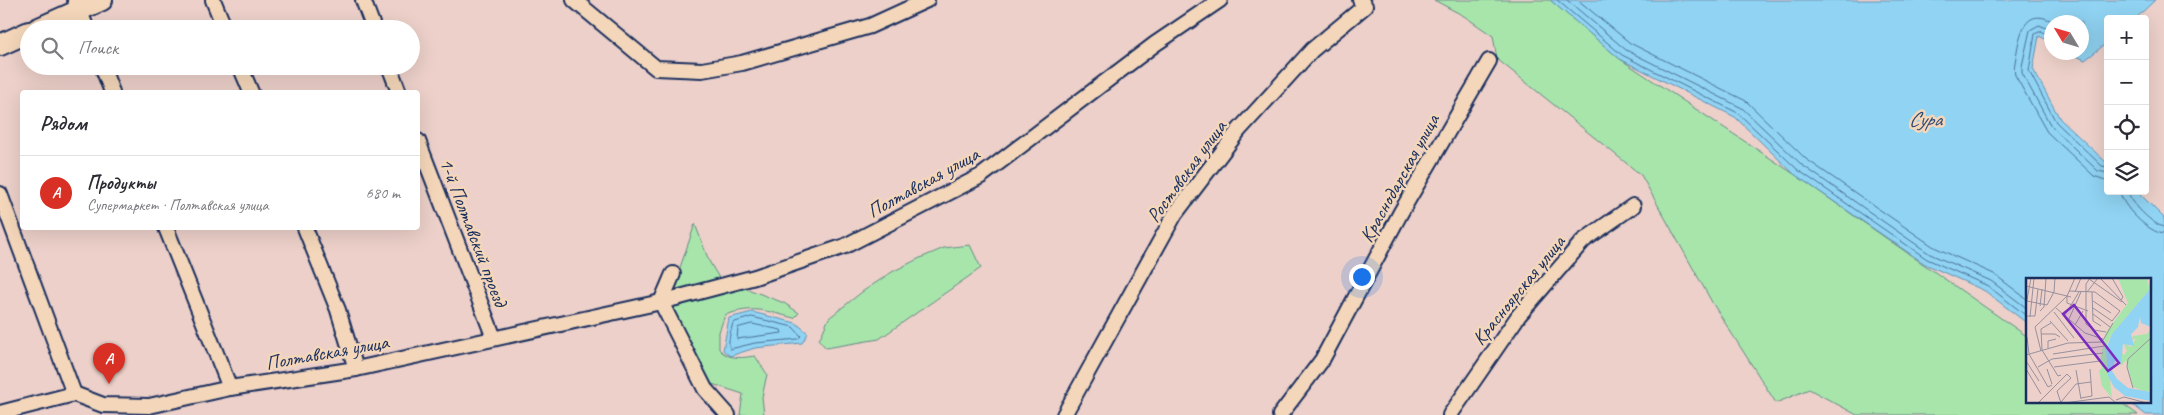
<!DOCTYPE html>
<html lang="ru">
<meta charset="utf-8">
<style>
:root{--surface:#fff;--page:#f7f7f7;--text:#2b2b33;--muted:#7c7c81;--line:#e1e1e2;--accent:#d93025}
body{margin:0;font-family:Caveat,sans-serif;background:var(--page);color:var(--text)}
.controls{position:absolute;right:15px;top:15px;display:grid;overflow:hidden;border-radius:5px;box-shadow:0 5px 20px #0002}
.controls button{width:45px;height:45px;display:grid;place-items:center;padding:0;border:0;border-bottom:1px solid var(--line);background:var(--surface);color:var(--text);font:25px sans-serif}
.compass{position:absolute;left:2044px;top:15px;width:45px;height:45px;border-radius:50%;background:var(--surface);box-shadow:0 5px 20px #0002;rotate:308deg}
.you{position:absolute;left:1361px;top:276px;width:18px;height:18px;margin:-12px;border:4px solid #fff;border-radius:50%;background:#1a73e8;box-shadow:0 0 0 8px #1a73e833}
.badge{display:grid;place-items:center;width:32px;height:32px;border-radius:50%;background:var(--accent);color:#fff;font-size:16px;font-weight:700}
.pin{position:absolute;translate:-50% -41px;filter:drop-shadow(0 1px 2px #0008)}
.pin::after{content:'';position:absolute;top:26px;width:18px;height:15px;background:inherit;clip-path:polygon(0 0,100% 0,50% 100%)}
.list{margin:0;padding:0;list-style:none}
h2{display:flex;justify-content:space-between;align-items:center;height:65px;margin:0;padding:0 20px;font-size:21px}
h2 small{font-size:16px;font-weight:400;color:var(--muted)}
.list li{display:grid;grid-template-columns:32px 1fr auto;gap:15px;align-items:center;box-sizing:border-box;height:75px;padding:0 20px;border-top:1px solid var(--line)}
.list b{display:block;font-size:19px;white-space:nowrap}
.list p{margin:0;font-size:16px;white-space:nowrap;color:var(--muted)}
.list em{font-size:16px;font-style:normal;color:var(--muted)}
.icon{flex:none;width:28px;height:28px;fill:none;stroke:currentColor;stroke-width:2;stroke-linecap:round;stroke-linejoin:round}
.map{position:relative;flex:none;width:2164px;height:415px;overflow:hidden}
.search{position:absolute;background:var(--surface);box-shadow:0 5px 20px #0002;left:20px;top:20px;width:400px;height:55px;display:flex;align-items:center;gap:12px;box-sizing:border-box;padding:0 18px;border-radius:28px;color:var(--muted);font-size:19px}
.panel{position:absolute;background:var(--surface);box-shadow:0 5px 20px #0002;left:20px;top:90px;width:400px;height:140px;border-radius:5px}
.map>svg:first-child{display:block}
</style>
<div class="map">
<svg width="2164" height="415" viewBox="0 0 2164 415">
<rect width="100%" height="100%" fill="#ecd0c9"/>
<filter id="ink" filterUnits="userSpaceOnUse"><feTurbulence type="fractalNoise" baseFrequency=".02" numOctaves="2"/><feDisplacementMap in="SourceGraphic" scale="10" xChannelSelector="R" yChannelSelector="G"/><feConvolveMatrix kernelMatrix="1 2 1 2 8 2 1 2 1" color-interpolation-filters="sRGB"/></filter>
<g filter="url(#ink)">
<g fill="#a8e5ab" stroke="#628a84">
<polygon points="1434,0 1550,0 1620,59 1794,174 2028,337 2028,401 2119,401 2138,415 1857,415 1809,389 1776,403 1713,304 1641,175 1497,59 1493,36 1464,16"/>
<path d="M695,224l14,37 10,17 65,25 15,10 -5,5c-28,-7 -40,-13 -69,-3l-6,17v17c10,11 22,9 36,7l12,18 -5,23 2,18h-24l3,-21 -31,-10 -38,-74v-25z"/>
<polygon points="970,245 981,268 879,339 826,348 819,340 829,318 862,292 892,272 918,259 944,248"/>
</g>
<g fill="#90d3f2" stroke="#6191b7">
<polygon points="1550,0 2155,0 2135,19 2108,19 2108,42 2085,60 2070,53 2082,52 2082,22 2052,22 2051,42 2039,36 2033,69 2060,119 2108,164 2108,191 2137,191 2164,218 2164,415 2146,415 2128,401 2150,401 2150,279 2028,279 2028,324 1985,291 1925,264 1794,174 1735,117 1620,59"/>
<polygon points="752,312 796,323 808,333 802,343 755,348 730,356 723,350 729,318"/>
</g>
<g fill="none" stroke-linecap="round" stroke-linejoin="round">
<g stroke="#4a7199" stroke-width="1">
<polyline points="1557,0 1622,55 1738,113 1798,170 1927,259 1988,286 2028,317"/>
<polyline points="1567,0 1626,50 1742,108 1802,165 1930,254 1991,281 2028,309"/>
<polyline points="1578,0 1630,43 1746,101 1806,159 1934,247 1994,274 2028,300"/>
<path d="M2054,22c-27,-15 -33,7 -37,29 -1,8 -4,16 -2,24l32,57 47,44 14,5"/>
<polyline points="2052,30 2039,25 2030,30 2022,66 2022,73 2051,126 2098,171 2108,173"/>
<polyline points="2052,37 2041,31 2035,34 2029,71 2056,122 2102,166 2108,167"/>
<path d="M2120,191c1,15 29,42 44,43"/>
<path d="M2128,191c1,11 26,35 36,36"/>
<path d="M752,317l41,10 8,9 -3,3 -43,4 -25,6c-3,-7 1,-18 3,-26z"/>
<polygon points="752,324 781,330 782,333 737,339 738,328"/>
</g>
<defs>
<g id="street">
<polyline points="75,0 87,29"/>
<polyline points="213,0 225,29"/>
<polyline points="363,0 374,29"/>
<polyline points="574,0 656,68 702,70 742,63 870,26 927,0"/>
<polyline points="102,66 112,92"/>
<polyline points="240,66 251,92"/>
<polyline points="389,66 399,92"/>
<polyline points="418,141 494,338"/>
<polyline points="0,194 74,394"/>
<polyline points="166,228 230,388"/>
<polyline points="305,228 338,310 356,369"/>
<polyline points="661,302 705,389 728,415"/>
<polyline points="661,302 673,274"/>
<polyline points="0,413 74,394 103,405 149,406 230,388 356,369 661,302 755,277 845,246 981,176 1155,44 1220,0"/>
<polyline points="1064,415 1175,214 1239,130 1312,50 1365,6 1360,0"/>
<polyline points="1280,415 1322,360 1401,212 1489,61"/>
<polyline points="1450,415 1519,315 1583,241 1633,206"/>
</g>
<g id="secondary">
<polyline points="37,29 102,0"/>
<polyline points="0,45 29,32"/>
</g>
</defs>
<use href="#street" stroke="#1b2f5e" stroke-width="18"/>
<use href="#secondary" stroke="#1b2f5e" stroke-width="24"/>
<use href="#street" stroke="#f4d7ba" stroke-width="14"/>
<use href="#secondary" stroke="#f4d7ba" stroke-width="20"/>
</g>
</g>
<g text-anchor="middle" stroke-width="5" stroke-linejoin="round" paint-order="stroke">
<g font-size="20" fill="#1b2f5e" stroke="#f4d7ba">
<text transform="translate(1186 171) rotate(-54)" y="7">Ростовская улица</text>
<text transform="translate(1399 178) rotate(-61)" y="7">Краснодарская улица</text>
<text transform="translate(923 182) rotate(-29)" y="7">Полтавская улица</text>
<text transform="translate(474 232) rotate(69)" y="7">1-й Полтавский проезд</text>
<text transform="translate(1518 290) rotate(-51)" y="7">Красноярская улица</text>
<text transform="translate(327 352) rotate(-10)" y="7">Полтавская улица</text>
</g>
<g font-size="21" font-style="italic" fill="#2d4874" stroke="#f4d7ba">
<text x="1925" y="126">Сура</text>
</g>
</g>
<g transform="translate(2026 278)">
<rect width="125" height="125" fill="#ecd0c9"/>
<path d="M92,0h30l-1,10 4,-10v10l-39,46 -6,12 6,52 -10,-12 -3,-15 3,-3 -2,-7 6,-29 22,-29zM125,51v62h-7l-11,-4 -7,-27 -5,6 -1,-3 2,-10 2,2 3,-4 -3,-7 8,3 3,-7h5l-8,-1 1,-3 14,-2z" fill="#a8e5ab"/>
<path d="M125,10v39l-10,-4 -1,-6 -2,10 -7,7 3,12 -11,-2 -2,19 -6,-2 -3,10 5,8 11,9 23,4v9l-26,-5 -11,-9 -6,-11 -2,-27 6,-15z" fill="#90d3f2"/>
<path fill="none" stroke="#98909e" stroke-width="1" d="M64,0l-4,6v40l8,6 12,2M74,0l26,27M86,0l11,19 -2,3M63,1l33,23M0,8l45,11M43,13l26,1 25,19 -8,10 -19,-13M49,14l6,-14M61,14l11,-14M66,14l1,29 8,5M41,18v7l21,8M1,23l20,4 7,-13 1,-14M67,23l18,12M0,27l5,-27M14,28l2,-17M30,30l29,25 18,6M14,33l4,-4 2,-29M28,34l20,26M67,36l17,13M39,37l14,-23M0,38h9l3,-27M4,39l4,-39M43,41l12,-27M24,43l18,20M25,45l-10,6 1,21 16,26 3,-1M49,47l8,-14M15,56h14l5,3M1,59l2,17 19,33 4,-2M22,70v-7l8,-2M15,73l-6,-24 32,-31 8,-18M27,76l51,-8M0,77l42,-12 34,-1 11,-19M0,83l13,20M12,89l14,-8 51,-6M28,89l46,-6M0,91l15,25M21,91l5,15M50,92l5,29M107,110l-6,-21 1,-8 23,-21M55,120l11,-2 -2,-27M90,122l8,-3 23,6M35,124l15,-18 15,-2M12,125l29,-29 4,4 -14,13 4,12M38,125l45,-6 7,6"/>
<path fill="#7b2cbf" fill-opacity="0.15" stroke="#7b2cbf" stroke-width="2.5" d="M48,27l45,58 -11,8 -45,-57z"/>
<rect width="125" height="125" fill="none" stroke="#1b2f5e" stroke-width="2.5"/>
</g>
</svg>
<div class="controls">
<button>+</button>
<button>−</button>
<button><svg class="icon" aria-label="locate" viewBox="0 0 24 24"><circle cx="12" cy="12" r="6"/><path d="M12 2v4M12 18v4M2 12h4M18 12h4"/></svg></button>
<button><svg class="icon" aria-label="layers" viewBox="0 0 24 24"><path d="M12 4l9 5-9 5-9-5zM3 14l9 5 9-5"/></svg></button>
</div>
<svg class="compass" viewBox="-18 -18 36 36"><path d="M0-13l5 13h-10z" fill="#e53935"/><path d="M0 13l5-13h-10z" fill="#7c7c81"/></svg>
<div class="you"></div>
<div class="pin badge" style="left:109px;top:384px">A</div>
<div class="search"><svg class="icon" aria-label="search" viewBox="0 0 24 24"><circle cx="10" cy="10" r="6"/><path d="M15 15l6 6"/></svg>Поиск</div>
<section class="panel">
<h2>Рядом<small></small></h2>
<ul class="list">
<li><span class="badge">A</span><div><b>Продукты</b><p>Супермаркет · Полтавская улица</p></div><em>680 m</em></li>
</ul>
</section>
</div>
